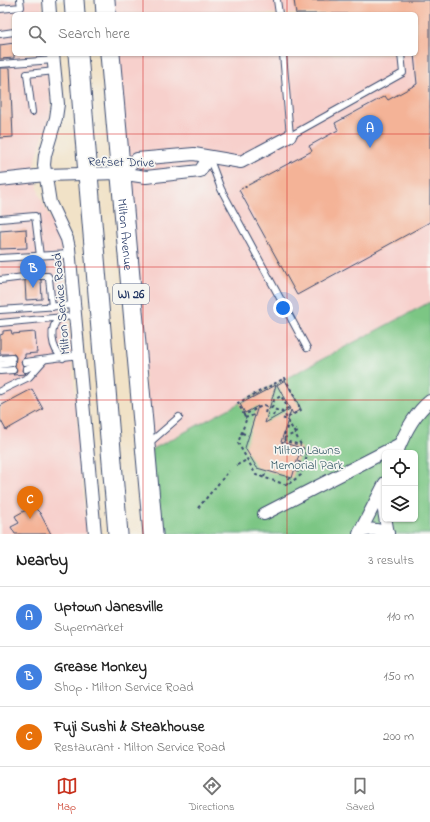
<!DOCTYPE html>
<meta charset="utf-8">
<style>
:root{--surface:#fff;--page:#f2f2f2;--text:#222;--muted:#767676;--line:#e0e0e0;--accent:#c8321e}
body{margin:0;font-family:"Indie Flower",sans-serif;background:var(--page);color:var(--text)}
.controls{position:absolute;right:12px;bottom:12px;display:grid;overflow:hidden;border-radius:6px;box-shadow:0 1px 3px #0004}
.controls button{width:36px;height:36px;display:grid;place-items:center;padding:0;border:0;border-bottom:1px solid var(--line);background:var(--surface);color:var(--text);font:20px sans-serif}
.you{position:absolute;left:283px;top:308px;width:14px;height:14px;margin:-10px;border:3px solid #fff;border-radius:50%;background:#1a73e8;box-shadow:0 0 0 6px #1a73e833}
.badge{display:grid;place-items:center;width:26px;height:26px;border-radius:50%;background:var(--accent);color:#fff;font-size:13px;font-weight:700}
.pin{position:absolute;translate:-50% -33px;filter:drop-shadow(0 1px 2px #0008)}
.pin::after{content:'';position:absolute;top:21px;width:14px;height:12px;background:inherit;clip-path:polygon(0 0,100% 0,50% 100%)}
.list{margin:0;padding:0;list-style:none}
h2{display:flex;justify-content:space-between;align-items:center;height:52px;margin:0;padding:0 16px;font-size:17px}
h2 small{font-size:13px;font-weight:400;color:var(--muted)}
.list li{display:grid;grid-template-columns:26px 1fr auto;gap:12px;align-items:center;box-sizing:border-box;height:60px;padding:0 16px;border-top:1px solid var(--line)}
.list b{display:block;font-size:15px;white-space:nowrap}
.list p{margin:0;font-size:13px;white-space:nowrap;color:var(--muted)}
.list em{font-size:13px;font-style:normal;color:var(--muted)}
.icon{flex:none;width:22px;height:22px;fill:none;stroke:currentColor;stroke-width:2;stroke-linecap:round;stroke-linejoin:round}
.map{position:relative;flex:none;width:430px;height:534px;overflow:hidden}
.search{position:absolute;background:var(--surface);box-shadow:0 1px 3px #0004;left:12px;right:12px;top:12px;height:44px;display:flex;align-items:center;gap:10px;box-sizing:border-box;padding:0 14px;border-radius:6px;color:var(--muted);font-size:15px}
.sheet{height:232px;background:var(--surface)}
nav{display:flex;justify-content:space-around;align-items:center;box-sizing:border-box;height:56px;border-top:1px solid var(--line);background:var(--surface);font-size:11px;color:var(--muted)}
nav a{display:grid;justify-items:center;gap:2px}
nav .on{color:var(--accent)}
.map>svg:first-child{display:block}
</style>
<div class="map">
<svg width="430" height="534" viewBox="0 0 430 534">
<rect width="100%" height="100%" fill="#f6f6f2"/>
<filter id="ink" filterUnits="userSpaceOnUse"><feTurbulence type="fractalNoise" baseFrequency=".025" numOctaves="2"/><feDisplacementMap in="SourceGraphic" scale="8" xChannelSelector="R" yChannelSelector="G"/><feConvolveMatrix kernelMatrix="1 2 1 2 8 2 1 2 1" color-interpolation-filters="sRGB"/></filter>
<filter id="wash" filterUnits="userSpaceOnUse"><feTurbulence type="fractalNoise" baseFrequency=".012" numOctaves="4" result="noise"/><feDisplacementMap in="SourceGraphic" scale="16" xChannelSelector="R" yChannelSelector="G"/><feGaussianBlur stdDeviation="0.9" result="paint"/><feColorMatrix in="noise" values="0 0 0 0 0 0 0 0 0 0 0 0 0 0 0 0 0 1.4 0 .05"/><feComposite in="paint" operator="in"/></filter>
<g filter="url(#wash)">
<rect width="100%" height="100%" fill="#f1e2c7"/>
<g fill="#f7d0cc">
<polygon points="0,0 42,0 43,14 14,14 14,54 46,54 51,104 50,115 34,165 39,194 54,226 62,246 87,534 0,534"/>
<polygon points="112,0 430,0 430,302 151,450 116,54 416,54 416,14 113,14"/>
</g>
<path fill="#7bc684" stroke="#4b7a71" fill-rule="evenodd" d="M430,302v232h-272l-7,-84zM385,453h30v66h-30z"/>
<g id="blocks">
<g fill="#f4b397">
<polygon points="294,0 430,0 430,222 297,295 239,190 312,151 309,146 338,130 335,123 385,96 388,100 417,84 414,54 416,54 416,14 296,14"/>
<polygon points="14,43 14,58 0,59 0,45"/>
<polygon points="0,68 10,68 13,137 0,138"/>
<polygon points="26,229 27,248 0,249 0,231"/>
<polygon points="40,267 40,272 37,276 41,280 42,299 26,300 25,281 28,277 24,273 24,269"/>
<polygon points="11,330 12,334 35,332 37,353 25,354 25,357 21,361 23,366 22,371 26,374 13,375 17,370 15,366 16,357 14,354 0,354 0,335 3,334 3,331"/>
<polygon points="285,380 301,409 293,414 291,410 281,442 301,448 292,478 257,468 245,448 258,406 245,413 240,404 276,385 265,423 290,409 277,385"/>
<polygon points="32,389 43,409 6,430 0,419 0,406"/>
<polygon points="33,506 40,513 51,534 15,534 11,527 19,523 15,516"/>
</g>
</g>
</g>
<g filter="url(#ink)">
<use href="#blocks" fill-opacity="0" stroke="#3b4a6e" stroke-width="1"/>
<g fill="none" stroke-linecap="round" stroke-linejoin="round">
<defs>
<g id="lane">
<polyline points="277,0 279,14"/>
<polyline points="0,9 21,7 20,0"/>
<polyline points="0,34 14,32"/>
<polyline points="283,54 290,136 403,73 401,54"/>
<polyline points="0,64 54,60"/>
<polyline points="32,112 27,74 55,71"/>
<polyline points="209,157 221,189 307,348"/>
<polyline points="0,219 35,216 40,256"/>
<polyline points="0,258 69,254"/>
<polyline points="41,276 48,276 49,278 52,307"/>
<polyline points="0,280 24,277"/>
<polyline points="0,310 74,305"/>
<path d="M60,317c-12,11 -9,32 3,41"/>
<polyline points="0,323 75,316"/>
<polyline points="0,359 12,358"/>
<polyline points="25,362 79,355"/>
<polyline points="0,365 12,363"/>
<polyline points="26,369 41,362"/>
<polyline points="0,371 13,370"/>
<polyline points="0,391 29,377 44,360"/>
<polyline points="148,444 179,417"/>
</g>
<g id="street">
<polyline points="49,0 50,14"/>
<polyline points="53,54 58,104 56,118 45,155 44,165 50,203 67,239 69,248 95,534"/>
<polyline points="119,173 137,159 194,154 241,162 290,136"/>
<polyline points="0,180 45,175 119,173 146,177 200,171 209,157"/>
<path d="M397,452c7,-18 18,-39 33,-51"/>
<polyline points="385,489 383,505 388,534"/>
<polyline points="264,514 400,444"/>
<path d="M360,532c11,-4 18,-3 28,2"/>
<polyline points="359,534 385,483"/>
</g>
<g id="primary">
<polyline points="74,0 75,14"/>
<polyline points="105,0 106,14"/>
<polyline points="78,54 118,534"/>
<path id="s1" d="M110,54l43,480"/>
</g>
</defs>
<use href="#lane" stroke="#3b4a6e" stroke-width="8"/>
<use href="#street" stroke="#3b4a6e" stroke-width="14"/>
<use href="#primary" stroke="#3b4a6e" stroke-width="21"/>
<g stroke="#3b4a6e" stroke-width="2" stroke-dasharray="3 3" stroke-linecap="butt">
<polygon points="264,405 284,413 307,456 301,475 287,485 256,475 238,443 246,420 244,415"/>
<polyline points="272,408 274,400 281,396 288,408 281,411"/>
<polyline points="265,413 267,406"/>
<polyline points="244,415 238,403 285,378 301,410 285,419 281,418"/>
<polyline points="273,416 275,410"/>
<polyline points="245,418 254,415"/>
<polyline points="289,421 284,437 285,441 301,445"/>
<polyline points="242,433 248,435"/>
<polyline points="284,438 298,432 296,429"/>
<polyline points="300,454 306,456"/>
<polyline points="298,462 304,464"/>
<polyline points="237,465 247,460"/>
<polyline points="296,471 301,472"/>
<polyline points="264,477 266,472"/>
<polyline points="287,485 288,478"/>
<polyline points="198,508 229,471"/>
</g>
<use href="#lane" stroke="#fff" stroke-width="6"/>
<use href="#street" stroke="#fff" stroke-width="12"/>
<use href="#primary" stroke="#fff" stroke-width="19"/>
</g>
</g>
<path fill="none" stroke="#d62828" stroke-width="1" stroke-opacity="0.55" d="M143,0v14M287,0v14M143,54v480M287,54v480M0,134h430M0,267h430M0,400h430"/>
<g text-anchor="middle" stroke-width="3.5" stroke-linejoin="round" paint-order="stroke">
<rect fill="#f6f6f2" stroke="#5d6b8a" stroke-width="1" x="113" y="284" width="36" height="20" rx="3"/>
<g font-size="12" font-weight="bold" fill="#1b2f5e">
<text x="131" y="298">WI 26</text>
</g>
<g font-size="13" fill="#1b2f5e" stroke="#f6f6f2">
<text transform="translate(121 161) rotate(1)" y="5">Refset Drive</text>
<text dy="5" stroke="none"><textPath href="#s1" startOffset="181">Milton Avenue</textPath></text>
<text transform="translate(60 304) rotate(-95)" y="5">Milton Service Road</text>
</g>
<g font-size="13" fill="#385c69" stroke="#f6f6f2">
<text x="307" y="454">Milton Lawns<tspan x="307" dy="15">Memorial Park</tspan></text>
</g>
</g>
</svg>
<div class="controls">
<button><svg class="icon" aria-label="locate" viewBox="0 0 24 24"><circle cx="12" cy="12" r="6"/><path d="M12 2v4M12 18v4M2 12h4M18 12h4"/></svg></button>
<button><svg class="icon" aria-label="layers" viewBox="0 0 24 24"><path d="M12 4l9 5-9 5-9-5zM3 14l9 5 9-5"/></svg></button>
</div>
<div class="you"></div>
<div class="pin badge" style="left:370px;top:148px;background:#3f7fe0">A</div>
<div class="pin badge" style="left:33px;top:288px;background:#3f7fe0">B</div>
<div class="pin badge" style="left:30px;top:519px;background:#e8710a">C</div>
<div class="search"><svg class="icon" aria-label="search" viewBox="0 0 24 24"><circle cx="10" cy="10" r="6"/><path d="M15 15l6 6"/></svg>Search here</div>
</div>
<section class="sheet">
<h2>Nearby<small>3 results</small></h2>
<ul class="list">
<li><span class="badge" style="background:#3f7fe0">A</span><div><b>Uptown Janesville</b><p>Supermarket</p></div><em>110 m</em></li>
<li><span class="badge" style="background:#3f7fe0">B</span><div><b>Grease Monkey</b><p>Shop · Milton Service Road</p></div><em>150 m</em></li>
<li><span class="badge" style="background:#e8710a">C</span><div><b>Fuji Sushi &amp; Steakhouse</b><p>Restaurant · Milton Service Road</p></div><em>200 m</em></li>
</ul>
</section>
<nav>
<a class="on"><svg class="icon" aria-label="map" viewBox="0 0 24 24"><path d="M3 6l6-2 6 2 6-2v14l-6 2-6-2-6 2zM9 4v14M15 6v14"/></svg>Map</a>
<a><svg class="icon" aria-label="directions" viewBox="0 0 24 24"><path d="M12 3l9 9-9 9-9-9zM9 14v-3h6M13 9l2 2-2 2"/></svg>Directions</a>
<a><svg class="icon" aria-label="saved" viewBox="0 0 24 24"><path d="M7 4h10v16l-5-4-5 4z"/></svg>Saved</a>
</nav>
